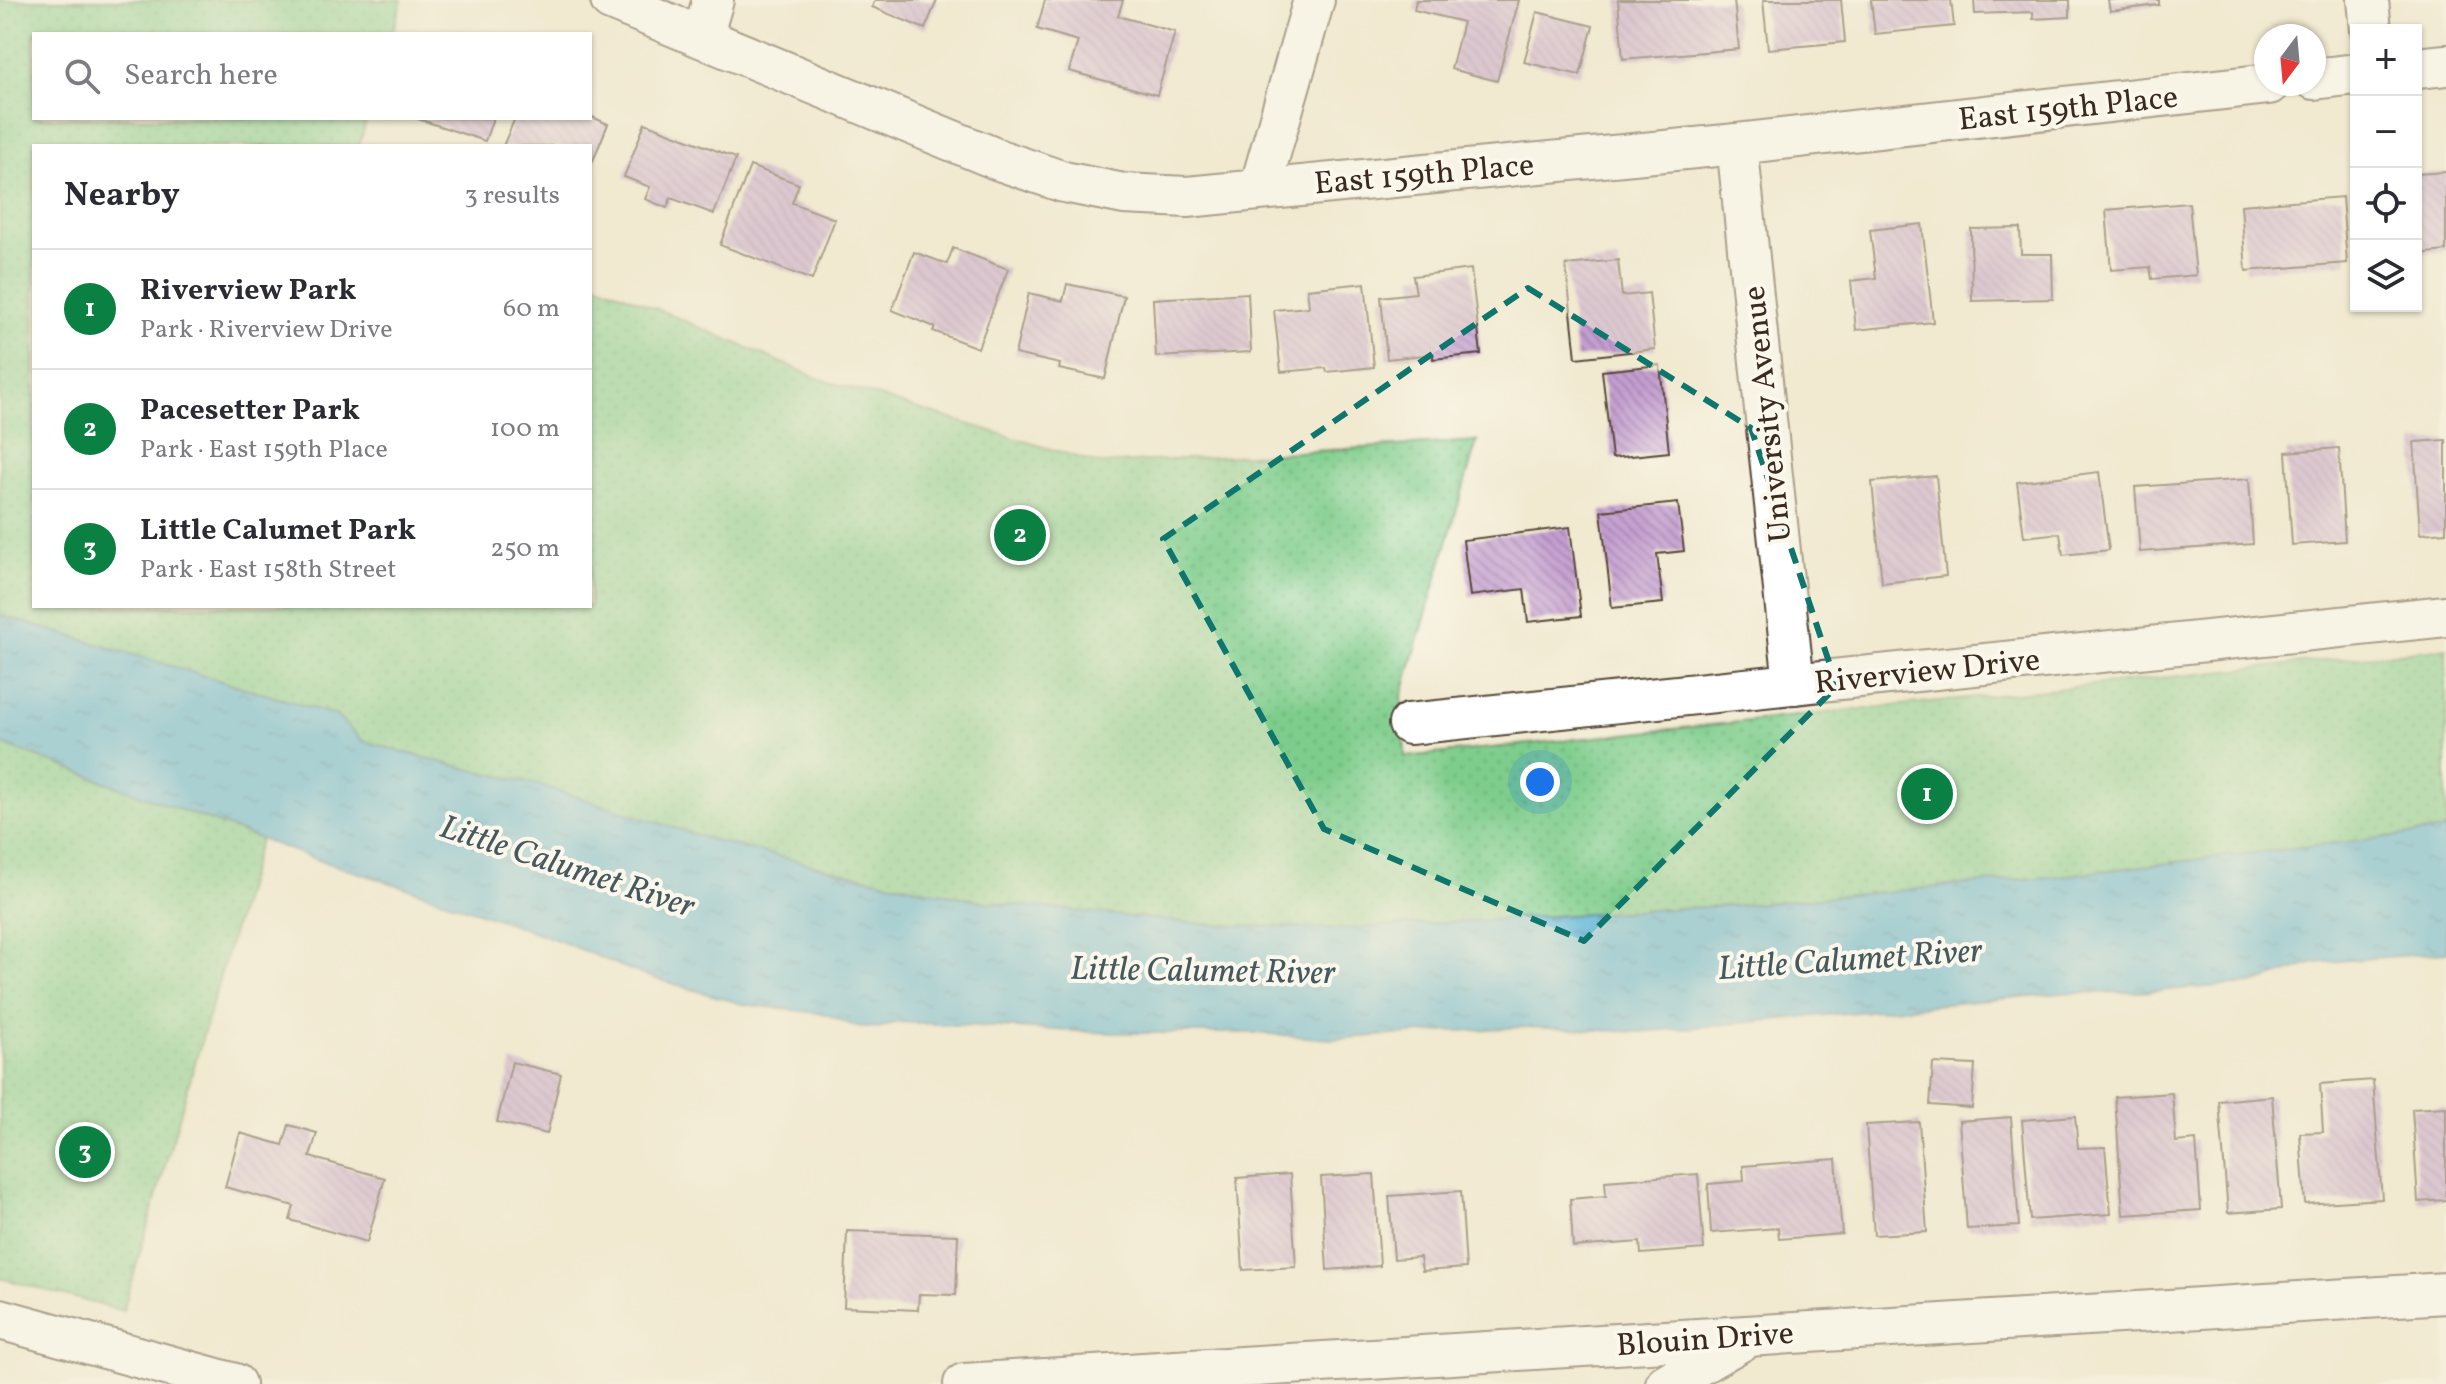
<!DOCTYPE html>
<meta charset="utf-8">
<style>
:root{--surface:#fff;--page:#f2f2f3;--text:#2b2b33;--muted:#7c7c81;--line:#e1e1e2;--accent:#0b8043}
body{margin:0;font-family:Vollkorn,serif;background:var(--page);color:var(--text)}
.controls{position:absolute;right:24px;top:24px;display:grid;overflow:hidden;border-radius:0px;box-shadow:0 2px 6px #0004}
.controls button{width:72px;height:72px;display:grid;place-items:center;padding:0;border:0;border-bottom:2px solid var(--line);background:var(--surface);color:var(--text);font:40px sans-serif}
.compass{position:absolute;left:2254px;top:24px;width:72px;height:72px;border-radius:50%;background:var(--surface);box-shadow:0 2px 6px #0004;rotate:196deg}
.you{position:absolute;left:1540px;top:782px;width:28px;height:28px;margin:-20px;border:6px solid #fff;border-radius:50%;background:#1a73e8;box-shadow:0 0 0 12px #1a73e833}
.badge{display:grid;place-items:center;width:52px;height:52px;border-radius:50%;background:var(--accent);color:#fff;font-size:26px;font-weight:700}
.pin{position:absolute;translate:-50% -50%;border:4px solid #fff;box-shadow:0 2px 8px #0006}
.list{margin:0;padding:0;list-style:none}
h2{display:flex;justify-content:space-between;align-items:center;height:104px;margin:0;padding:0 32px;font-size:34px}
h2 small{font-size:26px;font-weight:400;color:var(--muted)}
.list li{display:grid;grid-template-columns:52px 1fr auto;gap:24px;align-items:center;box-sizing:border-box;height:120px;padding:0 32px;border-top:2px solid var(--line)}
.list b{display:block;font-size:30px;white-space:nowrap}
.list p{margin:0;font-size:26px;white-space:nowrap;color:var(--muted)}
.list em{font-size:26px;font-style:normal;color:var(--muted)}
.icon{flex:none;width:44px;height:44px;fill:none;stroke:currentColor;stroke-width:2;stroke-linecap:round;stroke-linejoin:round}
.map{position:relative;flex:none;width:2446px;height:1384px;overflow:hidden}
.search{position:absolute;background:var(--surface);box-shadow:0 2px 6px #0004;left:32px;top:32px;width:560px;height:88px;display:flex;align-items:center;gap:20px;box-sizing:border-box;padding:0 28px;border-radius:0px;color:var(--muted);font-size:30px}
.panel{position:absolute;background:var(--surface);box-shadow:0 2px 6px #0004;left:32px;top:144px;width:560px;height:464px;border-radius:0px}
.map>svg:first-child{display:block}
</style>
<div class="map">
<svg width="2446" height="1384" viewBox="0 0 2446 1384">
<defs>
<pattern id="park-dots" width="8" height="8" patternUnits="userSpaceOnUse" patternTransform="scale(2)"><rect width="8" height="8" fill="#7ecd8c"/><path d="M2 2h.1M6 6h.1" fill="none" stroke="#6eb078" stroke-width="1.8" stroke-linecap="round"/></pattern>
<pattern id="water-ripples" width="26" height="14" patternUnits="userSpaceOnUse" patternTransform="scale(2)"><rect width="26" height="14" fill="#58b2d5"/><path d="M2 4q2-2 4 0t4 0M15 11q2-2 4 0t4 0" fill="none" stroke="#4a91ac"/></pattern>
<pattern id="building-back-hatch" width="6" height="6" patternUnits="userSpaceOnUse" patternTransform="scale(2)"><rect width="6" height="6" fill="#c49ed1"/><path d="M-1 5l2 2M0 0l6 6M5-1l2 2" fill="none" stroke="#a081a9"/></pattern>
</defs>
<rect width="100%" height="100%" fill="#fbf7ec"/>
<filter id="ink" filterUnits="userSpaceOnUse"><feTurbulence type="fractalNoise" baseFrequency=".0125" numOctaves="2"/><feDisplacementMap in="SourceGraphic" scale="16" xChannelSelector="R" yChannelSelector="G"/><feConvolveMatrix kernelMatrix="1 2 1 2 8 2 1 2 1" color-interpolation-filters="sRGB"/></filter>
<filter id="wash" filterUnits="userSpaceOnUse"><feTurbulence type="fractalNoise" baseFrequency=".006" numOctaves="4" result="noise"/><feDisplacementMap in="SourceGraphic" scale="32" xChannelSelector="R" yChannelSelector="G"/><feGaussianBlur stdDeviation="1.8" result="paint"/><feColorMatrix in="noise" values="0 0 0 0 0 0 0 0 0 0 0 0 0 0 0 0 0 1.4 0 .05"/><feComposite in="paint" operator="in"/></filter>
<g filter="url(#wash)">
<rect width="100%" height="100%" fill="#f1e9d0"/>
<g fill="url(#park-dots)" stroke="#5c7c55" stroke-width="2">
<polygon points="0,0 402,0 392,34 34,34 34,118 367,118 359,146 34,146 34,606 590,606 590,280 820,379 1100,464 1477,441 1402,696 1405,757 2446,648 2446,830 2059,876 1753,904 1343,929 1213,925 986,902 854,875 709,839 533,783 467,769 363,741 335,715 0,615"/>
<polygon points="0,743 260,839 123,1311 0,1278"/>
</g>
<polygon fill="url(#water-ripples)" stroke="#4a6e7a" stroke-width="2" points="0,615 335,715 363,741 467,769 533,783 709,839 854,875 986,902 1213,925 1343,929 1753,904 2059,876 2446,830 2446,952 2315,963 2253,984 2138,992 2063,993 1643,1032 1523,1027 1330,1039 1257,1033 1113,1033 897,1022 879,1028 854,1026 826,1014 742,1004 640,974 560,941 426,894 312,858 0,743"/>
<g id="blocks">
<g fill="url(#building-back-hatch)">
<polygon points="875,0 937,0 925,29 872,7"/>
<polygon points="1045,0 1123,0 1118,16 1175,32 1157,95 1069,71 1078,41 1037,29"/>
<polygon points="1416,0 1519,0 1497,81 1451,69 1463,22 1414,10"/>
<polygon points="1618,0 1734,0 1739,49 1623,59"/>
<polygon points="1763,0 1841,0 1845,42 1768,49"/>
<polygon points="1871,0 1951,0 1954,26 1875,34"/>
<polygon points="1974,0 2070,0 2070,17 2033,19 2033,12 1975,14"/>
<polygon points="2108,0 2159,0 2159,5 2110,11"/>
<polygon points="1537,12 1593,26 1580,75 1524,62"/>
<polygon points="590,116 608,124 590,168 590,146 503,146 515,118"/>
<polygon points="415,118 493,118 485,141"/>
<polygon points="645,123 736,158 714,214 671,198 667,208 645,199 650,187 624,177"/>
<polygon points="750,166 799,184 792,203 835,219 812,280 720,245"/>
<polygon points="2446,172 2446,251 2416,254 2416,174"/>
<polygon points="2342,197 2347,263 2246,271 2241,205"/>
<polygon points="2189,203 2196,275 2152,279 2150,267 2111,270 2106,210"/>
<polygon points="1922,224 1933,322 1856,330 1851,281 1876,278 1870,230"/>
<polygon points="2020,228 2021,254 2052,254 2053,299 1972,301 1971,229"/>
<polygon points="953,248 1008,269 978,348 933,331 935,327 892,310 914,252 947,264"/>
<polygon points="1618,260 1622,296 1649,293 1655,349 1576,358 1566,265"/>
<polygon points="1471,269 1481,354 1433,359 1433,354 1387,359 1381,297 1416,293 1413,276"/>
<polygon points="1365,283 1374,367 1327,372 1326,368 1281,372 1274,310 1309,307 1307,289"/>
<polygon points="1067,284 1124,296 1105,379 1059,369 1060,364 1015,354 1029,293 1063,301"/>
<polygon points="1248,293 1251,352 1156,357 1153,299"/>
<polygon points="1660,365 1669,452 1612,458 1602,371"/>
<polygon points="2446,440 2446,532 2420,534 2414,442"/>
<polygon points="2339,448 2345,541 2292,545 2286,452"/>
<polygon points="2099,472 2109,550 2063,555 2060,533 2024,537 2017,482"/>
<polygon points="1936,476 1946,576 1882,583 1872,482"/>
<polygon points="2249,479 2253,544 2140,552 2135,487"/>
<polygon points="1678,503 1684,551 1657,554 1663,603 1612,608 1601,511"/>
<polygon points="1570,527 1581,616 1528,622 1524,589 1470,596 1463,540"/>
<polygon points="512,1062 561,1074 547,1134 497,1122"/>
<polygon points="1933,1063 1975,1065 1972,1108 1930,1105"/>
<polygon points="2373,1080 2382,1199 2305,1204 2300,1133 2323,1132 2320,1084"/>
<polygon points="2172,1093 2176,1142 2196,1140 2201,1210 2123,1215 2115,1097"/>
<polygon points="2272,1096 2281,1209 2228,1213 2219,1101"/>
<polygon points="2446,1107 2446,1200 2418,1202 2412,1109"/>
<polygon points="2075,1116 2078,1148 2105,1147 2111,1214 2030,1220 2022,1120"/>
<polygon points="2011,1117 2019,1226 1967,1229 1959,1121"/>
<polygon points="1919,1122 1927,1232 1874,1235 1866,1125"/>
<polygon points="289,1125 317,1133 310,1157 385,1178 367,1242 290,1220 294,1206 225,1187 240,1133 283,1145"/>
<polygon points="1836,1159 1842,1234 1779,1239 1778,1228 1711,1233 1708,1184 1744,1181 1743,1166"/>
<polygon points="1290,1174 1296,1267 1243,1270 1237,1178"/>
<polygon points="1374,1174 1380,1266 1327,1270 1321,1177"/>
<polygon points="1698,1174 1704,1249 1641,1254 1640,1242 1573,1247 1570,1199 1606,1196 1605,1181"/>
<polygon points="1461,1191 1466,1268 1422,1271 1420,1257 1394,1259 1389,1196"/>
<polygon points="847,1231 958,1235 956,1295 919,1294 918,1310 844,1307"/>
</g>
</g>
</g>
<g filter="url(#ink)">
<use href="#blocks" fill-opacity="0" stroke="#564739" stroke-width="2"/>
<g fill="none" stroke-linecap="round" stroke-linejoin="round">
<defs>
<g id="minor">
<polyline points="611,0 999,160 1064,182 1124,194 1187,197 1737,144 2269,84"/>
<polyline points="2368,0 2371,30"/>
<polyline points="702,37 713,0"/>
<polyline points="2416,68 2446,65"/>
<polyline points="2314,79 2356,74"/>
<polyline points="1737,144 1794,684"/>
<polyline points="1260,188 1314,0"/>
<polyline points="1409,724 2446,616"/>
<polyline points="0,1319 235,1384"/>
<polyline points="964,1384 2446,1293"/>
<polyline points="1666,1384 1746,1338"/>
</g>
</defs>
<use href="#minor" stroke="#564739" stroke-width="44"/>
<use href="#minor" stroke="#fff" stroke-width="40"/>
</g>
</g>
<path d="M0 0H2446V1384H0ZM1528,288l223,140 86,258 -253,255 -260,-112 -161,-290z" fill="#f1e9d0" fill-opacity=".55" fill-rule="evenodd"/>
<path fill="none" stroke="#0f766e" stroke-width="6" stroke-dasharray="16 10" stroke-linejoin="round" d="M1528,288l223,140 86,258 -253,255 -260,-112 -161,-290z"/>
<g text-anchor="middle" stroke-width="8" stroke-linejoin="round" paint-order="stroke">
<g font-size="32" fill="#3b2a1e" stroke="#fbf7ec">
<text transform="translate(2068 107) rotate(-6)" y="11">East 159th Place</text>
<text transform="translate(1424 173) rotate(-5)" y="11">East 159th Place</text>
<text transform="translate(1766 414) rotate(-96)" y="11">University Avenue</text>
<text transform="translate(1927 670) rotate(-6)" y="11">Riverview Drive</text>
<text transform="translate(1705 1338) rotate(-4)" y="11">Blouin Drive</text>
</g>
<g font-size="34" font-style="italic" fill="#455a5e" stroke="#fbf7ec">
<text transform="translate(568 865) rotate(18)" y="12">Little Calumet River</text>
<text transform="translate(1850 958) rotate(-4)" y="12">Little Calumet River</text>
<text transform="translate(1203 969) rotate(1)" y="12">Little Calumet River</text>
</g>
</g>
</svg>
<div class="controls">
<button>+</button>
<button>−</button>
<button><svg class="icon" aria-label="locate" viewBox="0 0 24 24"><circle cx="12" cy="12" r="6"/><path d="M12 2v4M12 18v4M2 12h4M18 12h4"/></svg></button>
<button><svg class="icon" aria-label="layers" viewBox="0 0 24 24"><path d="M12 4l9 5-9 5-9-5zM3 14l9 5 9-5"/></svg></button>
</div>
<svg class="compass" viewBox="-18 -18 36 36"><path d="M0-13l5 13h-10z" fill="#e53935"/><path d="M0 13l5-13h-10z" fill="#7c7c81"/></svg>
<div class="you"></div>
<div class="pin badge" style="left:1927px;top:794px">1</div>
<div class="pin badge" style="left:1020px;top:535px">2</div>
<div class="pin badge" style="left:85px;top:1152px">3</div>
<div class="search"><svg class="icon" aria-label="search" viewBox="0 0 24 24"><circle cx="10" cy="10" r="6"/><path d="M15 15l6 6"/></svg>Search here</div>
<section class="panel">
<h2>Nearby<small>3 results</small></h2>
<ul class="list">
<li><span class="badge">1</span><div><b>Riverview Park</b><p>Park · Riverview Drive</p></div><em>60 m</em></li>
<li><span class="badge">2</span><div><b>Pacesetter Park</b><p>Park · East 159th Place</p></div><em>100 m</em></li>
<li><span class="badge">3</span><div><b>Little Calumet Park</b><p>Park · East 158th Street</p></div><em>250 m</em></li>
</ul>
</section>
</div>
